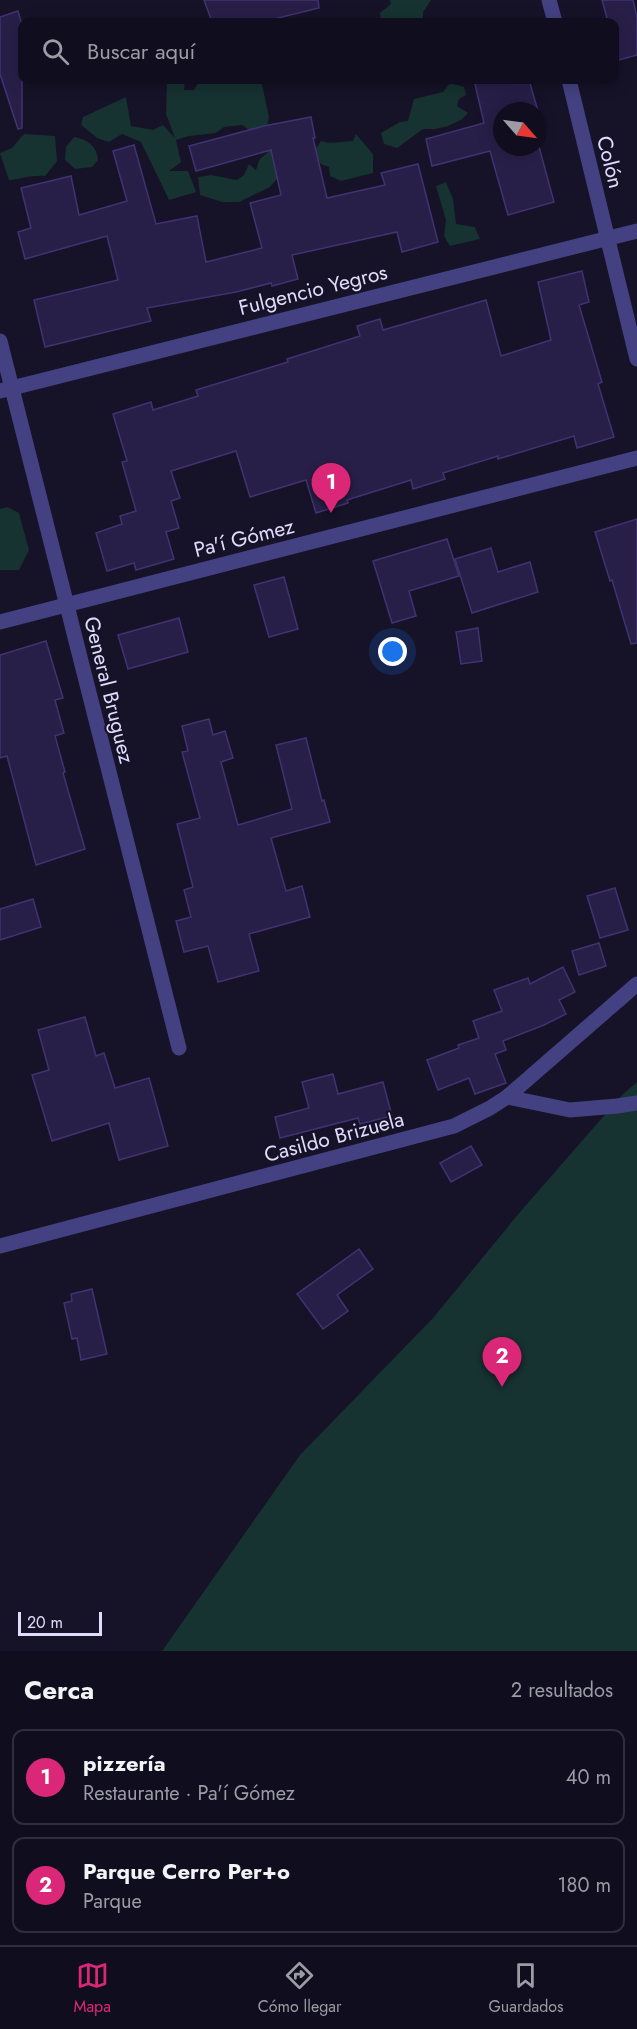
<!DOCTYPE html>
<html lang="es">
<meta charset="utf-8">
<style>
:root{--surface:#100e1e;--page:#1e1c2b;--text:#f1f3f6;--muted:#9c9ca4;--line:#302e3c;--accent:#db2777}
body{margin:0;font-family:Jost,sans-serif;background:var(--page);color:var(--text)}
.compass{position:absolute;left:493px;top:102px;width:54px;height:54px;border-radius:50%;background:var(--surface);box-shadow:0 3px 15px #0003;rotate:118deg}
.scale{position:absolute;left:18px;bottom:15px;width:84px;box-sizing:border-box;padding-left:6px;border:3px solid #e0dcfc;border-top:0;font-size:16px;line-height:21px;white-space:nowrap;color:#e0dcfc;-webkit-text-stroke:4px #161228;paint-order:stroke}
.you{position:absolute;left:393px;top:652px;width:21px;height:21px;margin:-15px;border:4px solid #fff;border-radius:50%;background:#1a73e8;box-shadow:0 0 0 9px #1a73e833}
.badge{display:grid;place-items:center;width:39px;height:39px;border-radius:50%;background:var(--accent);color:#fff;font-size:20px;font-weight:700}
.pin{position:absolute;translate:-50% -50px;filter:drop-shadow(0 2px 3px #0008)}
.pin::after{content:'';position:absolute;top:32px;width:21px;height:18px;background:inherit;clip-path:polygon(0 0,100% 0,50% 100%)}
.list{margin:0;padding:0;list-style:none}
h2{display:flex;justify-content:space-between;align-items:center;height:78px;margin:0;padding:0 24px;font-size:26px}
h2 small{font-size:20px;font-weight:400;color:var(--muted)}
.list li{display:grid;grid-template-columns:39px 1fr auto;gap:18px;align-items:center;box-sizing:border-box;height:96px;margin:0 12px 12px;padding:0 12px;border:2px solid var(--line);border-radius:12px}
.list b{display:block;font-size:22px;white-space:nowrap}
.list p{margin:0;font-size:20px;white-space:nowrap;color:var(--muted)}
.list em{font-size:20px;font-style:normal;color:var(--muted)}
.icon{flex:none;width:33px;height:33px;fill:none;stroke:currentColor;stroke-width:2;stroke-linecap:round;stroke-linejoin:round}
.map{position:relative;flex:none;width:637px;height:1651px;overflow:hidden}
.search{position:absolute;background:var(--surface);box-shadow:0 3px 15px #0003;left:18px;right:18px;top:18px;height:66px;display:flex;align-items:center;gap:15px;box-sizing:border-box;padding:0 21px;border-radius:12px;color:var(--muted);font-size:22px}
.sheet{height:294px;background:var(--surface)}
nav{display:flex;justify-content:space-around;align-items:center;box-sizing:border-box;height:84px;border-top:2px solid var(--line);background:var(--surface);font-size:16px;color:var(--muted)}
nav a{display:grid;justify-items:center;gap:3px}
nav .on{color:var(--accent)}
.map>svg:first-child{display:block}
</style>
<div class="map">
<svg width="637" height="1651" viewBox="0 0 637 1651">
<rect width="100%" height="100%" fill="#161228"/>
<g fill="#163231">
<polygon points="390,0 431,0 423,12 423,22 381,22 380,13 391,4"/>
<polygon points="167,80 185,80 184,90 194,90 200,80 261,80 269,117 266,132 255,134 242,125 224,127 216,133 189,136 176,140 181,162 169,171 188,171 196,192 169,200 141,142 122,134 109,142 97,138 81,125 83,117 126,97 131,126 153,130 163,125 175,138 166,114"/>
<polygon points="450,83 464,87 466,95 459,99 457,106 468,113 461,120 448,126 435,129 423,129 397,148 384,144 381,133 400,122 408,121 414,99 443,92"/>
<path d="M24,134l31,2 2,25 -12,15c-13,-1 -23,3 -36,4l-9,-27 12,-5z"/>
<path d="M356,134l17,20v19l-32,8 -11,-5 -1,-9 -8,-3 -7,-11 -32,20 -12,14 -31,15h-17l-22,-7 -2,-18 13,-2 26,5 7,-5 5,-11 7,6 3,-10 13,-12 42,3 7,-10c12,4 20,0 32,0z"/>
<path d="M74,137c13,2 23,9 24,23l-6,7 -17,2 -10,-9 1,-13z"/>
<polygon points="446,182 453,199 456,224 475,227 480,239 450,246 444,236 446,220 436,186"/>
<polygon points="7,507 19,513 29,550 19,570 0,570 0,509"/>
<polygon points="637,1082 637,1651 162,1651 300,1455 433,1318 520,1212 622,1095"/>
</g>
<g fill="#281f48" stroke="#403372" stroke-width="1.5">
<polygon points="204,0 318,0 319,8 262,22 212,22"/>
<polygon points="602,0 633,0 637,17 637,55 615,61 615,22 608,22"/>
<polygon points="18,11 22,25 22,128 18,129 0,74 0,17"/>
<polygon points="474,80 529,80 538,111 502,111 502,147 538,147 538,143 554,202 508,215 490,151 432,166 426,139 484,123"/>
<polygon points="311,117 315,138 313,138 327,198 385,185 381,173 418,164 438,242 402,252 397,232 292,255 298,279 272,286 271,283 236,292 147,308 151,321 45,347 34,300 118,280 107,236 25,259 18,232 31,228 21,188 71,176 79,215 127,201 113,151 134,145 156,224 197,216 206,262 262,248 250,203 281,195 271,150 196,171 189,146 264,126"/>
<polygon points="582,271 589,302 579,305 602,382 598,384 614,437 577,448 574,436 498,459 498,456 443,473 445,479 413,489 411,480 347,500 348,503 316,513 306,480 250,497 236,451 171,471 180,498 171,501 179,528 166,532 174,559 136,570 134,563 107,571 96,533 122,524 120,516 136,511 122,462 127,461 113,414 151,402 153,410 198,396 196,390 288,362 287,359 360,336 357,326 380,319 383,330 486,300 501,356 551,340 538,282"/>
<polygon points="637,519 637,643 631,644 612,580 610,581 595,532"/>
<polygon points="447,539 459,576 409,591 416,616 392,623 373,561"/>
<polygon points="491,548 498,572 530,562 538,592 472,613 455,559"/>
<polygon points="284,577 298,629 269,637 254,585"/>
<polygon points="179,618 188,652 128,669 118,635"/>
<polygon points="478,628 482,661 461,664 456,632"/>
<polygon points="46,641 63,698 55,700 64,733 55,736 65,772 63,773 85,849 36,865 7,756 0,758 0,655"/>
<polygon points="209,719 213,735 225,731 233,758 221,762 238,825 292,809 276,745 306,738 322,801 324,800 330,822 271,838 286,891 302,886 310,917 249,934 259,971 218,982 208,946 184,952 176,921 191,917 184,890 193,887 177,824 200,818 182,752 188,751 182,726"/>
<polygon points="615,888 628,930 600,938 587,896"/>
<polygon points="33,899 41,927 0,940 0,909"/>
<polygon points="599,943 606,966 579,975 572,951"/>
<polygon points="563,967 575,992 559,1000 566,1014 544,1025 503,1041 506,1050 495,1054 506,1083 475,1094 469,1078 438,1090 427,1060 459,1048 458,1045 479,1038 473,1021 502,1011 494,990 528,978 530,984"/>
<polygon points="85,1017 96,1056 104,1053 115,1088 149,1078 168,1146 119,1160 109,1123 52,1141 32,1075 49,1070 38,1030"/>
<polygon points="333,1074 338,1094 383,1082 392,1116 360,1124 358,1118 280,1138 275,1117 309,1108 302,1082"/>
<polygon points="471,1146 482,1165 451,1182 440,1163"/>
<polygon points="359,1249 373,1269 337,1295 348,1311 323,1329 297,1294"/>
<polygon points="92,1289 107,1354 81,1360 77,1338 72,1339 64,1303 72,1301 71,1294"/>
</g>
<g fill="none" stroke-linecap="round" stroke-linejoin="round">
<g stroke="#444183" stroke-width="15">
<polyline points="549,0 555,22"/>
<polyline points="569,80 637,359"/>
<polyline points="0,341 179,1048"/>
<polyline points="0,391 637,231"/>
<polyline points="0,622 637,458"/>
<polyline points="507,1097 570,1110 617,1106 637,1103"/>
<polyline points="0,1246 454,1126 490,1108 507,1097 637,984"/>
</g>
</g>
<g text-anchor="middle" stroke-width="4.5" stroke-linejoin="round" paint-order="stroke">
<g font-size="21" fill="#e0dcfc" stroke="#161228">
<text transform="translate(610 162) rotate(76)" y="7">Colón</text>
<text transform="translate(313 290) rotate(-14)" y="7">Fulgencio Yegros</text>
<text transform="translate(244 538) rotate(-14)" y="7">Pa'í Gómez</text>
<text transform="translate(109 690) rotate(76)" y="7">General Bruguez</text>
<text transform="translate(334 1137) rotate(-15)" y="7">Casildo Brizuela</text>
</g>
</g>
</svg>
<svg class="compass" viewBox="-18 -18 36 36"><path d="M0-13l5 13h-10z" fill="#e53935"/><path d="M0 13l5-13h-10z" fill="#9c9ca4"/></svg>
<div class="scale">20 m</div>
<div class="you"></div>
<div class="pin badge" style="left:331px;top:513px">1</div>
<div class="pin badge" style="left:502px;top:1387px">2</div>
<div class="search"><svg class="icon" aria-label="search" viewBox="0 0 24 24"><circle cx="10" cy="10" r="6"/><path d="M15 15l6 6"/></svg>Buscar aquí</div>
</div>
<section class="sheet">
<h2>Cerca<small>2 resultados</small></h2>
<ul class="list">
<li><span class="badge">1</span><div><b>pizzería</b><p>Restaurante · Pa'í Gómez</p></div><em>40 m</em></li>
<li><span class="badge">2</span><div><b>Parque Cerro Per+o</b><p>Parque</p></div><em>180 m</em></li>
</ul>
</section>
<nav>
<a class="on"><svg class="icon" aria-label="map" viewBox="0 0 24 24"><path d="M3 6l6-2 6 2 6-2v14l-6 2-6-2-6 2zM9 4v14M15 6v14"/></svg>Mapa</a>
<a><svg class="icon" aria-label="directions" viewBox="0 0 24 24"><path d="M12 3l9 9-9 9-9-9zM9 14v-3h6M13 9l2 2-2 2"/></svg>Cómo llegar</a>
<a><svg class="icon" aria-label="saved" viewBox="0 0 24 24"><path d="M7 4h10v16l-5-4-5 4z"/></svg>Guardados</a>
</nav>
